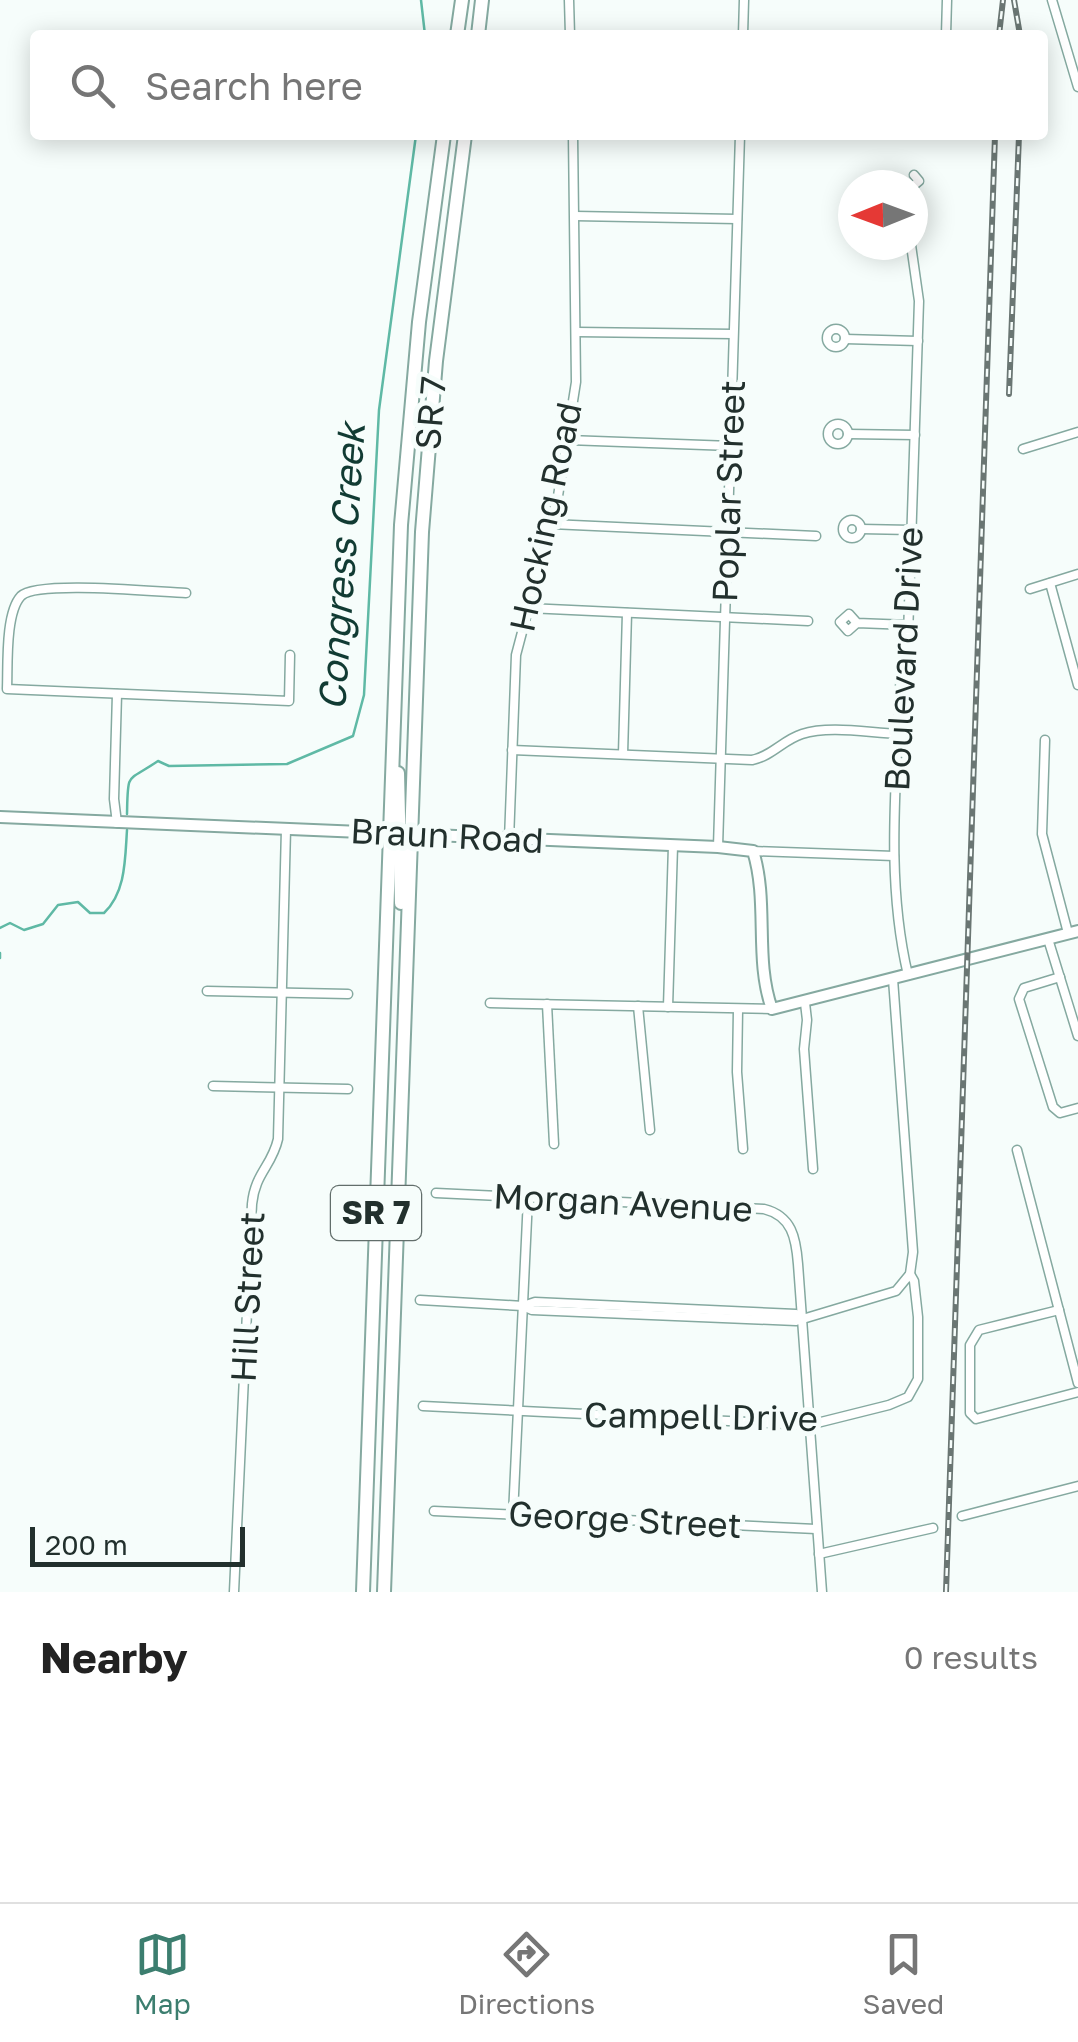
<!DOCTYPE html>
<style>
:root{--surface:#fff;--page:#f2f2f2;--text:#222;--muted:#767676;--line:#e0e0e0;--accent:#3c7e6f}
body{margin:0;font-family:"Golos Text",sans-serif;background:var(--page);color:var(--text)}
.compass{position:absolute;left:838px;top:170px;width:90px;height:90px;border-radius:50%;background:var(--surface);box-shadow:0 5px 25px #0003;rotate:269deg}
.scale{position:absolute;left:30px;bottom:25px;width:215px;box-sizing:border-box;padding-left:10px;border:5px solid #22302d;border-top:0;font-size:28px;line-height:35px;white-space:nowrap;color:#22302d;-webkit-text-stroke:8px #f6fdfb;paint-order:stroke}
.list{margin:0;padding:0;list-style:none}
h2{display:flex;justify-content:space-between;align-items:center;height:130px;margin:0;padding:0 40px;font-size:42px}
h2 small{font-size:32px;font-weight:400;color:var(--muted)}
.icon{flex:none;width:55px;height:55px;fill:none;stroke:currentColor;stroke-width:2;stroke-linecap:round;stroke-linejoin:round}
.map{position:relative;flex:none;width:1078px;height:1592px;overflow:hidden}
.search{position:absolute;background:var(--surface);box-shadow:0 5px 25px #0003;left:30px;right:30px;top:30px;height:110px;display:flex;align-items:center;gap:25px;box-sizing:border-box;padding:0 35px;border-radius:10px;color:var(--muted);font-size:38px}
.sheet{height:310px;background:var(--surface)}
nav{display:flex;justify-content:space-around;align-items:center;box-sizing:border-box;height:140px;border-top:2px solid var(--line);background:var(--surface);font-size:28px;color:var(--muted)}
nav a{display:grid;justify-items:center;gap:5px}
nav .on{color:var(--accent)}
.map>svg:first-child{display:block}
</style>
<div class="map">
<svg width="1078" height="1592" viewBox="0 0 1078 1592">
<rect width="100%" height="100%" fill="#f6fdfb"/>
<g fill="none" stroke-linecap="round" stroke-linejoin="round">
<g stroke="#5fb9a5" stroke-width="2.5">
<polyline points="421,0 425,35"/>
<path d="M127,814c1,-44 -1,-31 31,-53l11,5 118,-2 66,-28 11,-41 15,-285 37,-275"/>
<path d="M0,928l10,-5 14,7 19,-6 15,-19 20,-3 12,11h14c22,-21 21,-54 23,-83"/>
<polyline points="0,953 0,958"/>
</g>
<defs>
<g id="street">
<polyline points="569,0 570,35"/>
<polyline points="1052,0 1078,87"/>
<polyline points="743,35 744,0"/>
<polyline points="946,35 947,0"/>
<polyline points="913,186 919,181 914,175"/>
<polyline points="575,216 737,219"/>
<circle cx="836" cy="338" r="9"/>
<polyline points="577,332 733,334"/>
<polyline points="845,339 918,341"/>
<circle cx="838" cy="434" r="10"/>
<polyline points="848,434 915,435"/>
<polyline points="568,440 731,446"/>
<polyline points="1023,449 1078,432"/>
<circle cx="852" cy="529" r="9"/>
<polyline points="551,524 816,536"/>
<polyline points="861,529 912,530"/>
<polyline points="1050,583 1078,685"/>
<polyline points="1030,589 1078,574"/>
<path d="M186,593c-29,-1 -149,-13 -165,3 -16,17 -13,70 -14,93l282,12 1,-46"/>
<polyline points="528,608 808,621"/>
<polyline points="857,623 849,614 840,622 848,631 857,623 909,625"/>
<polyline points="1045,740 1042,834 1068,933"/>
<path d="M512,750l240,10c20,-4 31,-20 50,-26 28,-9 67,-1 96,0"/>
<polyline points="623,754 627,613"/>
<polyline points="117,823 114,799 117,694"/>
<polyline points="509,840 516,655 558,496 576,382 573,135"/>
<polyline points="718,847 740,135"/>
<polyline points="753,851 894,856"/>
<polyline points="1048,939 1078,1036"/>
<path d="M908,975c-24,-101 -10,-207 -7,-310l7,-29 11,-335 -8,-56"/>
<polyline points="1060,977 1024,988 1019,999 1053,1107 1060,1113 1078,1108"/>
<polyline points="207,991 348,994"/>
<polyline points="490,1003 772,1009"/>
<polyline points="805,1003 807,1020 804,1049 813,1169"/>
<polyline points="547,1004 554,1144"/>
<polyline points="638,1006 650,1130"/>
<polyline points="668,1007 673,846"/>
<polyline points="738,1010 737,1072 743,1149"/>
<polyline points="213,1086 348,1089"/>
<polyline points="1017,1150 1078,1383"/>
<path d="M436,1193l328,16c28,7 32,29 34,55l24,328"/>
<polyline points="420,1300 523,1306 532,1310 796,1321 896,1291 910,1274 913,1252 893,979"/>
<polyline points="523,1306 535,1302 796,1314 801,1318"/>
<polyline points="1059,1310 979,1330 970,1345 970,1413 976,1419 1078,1392"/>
<polyline points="423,1406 809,1425 889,1405 908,1397 918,1379 918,1317 914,1281 910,1274"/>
<polyline points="434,1511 816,1529"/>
<polyline points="513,1515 528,1198"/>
<polyline points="962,1516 1078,1486"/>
<polyline points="819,1554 933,1528"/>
<path d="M234,1592l18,-388c3,-31 20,-38 26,-65l8,-310"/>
</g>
<path id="secondary" d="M0,817l718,30 35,4c16,51 1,108 19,158l306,-78"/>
<g id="highway">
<polyline points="457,35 462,0"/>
<polyline points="478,35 482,0"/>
<polyline points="398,773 401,903"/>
<polyline points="363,1592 401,525 419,322 444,135"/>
<polyline points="384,1592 422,532 436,361 465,135"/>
</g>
</defs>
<use href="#street" stroke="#85a9a0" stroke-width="11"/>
<use href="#secondary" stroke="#85a9a0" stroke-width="14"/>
<use href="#highway" stroke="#85a9a0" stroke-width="16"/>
<use href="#street" stroke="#fff" stroke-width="8"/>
<use href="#secondary" stroke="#fff" stroke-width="10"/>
<use href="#highway" stroke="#fff" stroke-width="12"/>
<defs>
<g id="rail">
<polyline points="1014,0 1020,35"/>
<polyline points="999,35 1003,0"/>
<polyline points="1009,394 1019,135"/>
<polyline points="946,1592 995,135"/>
</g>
</defs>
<use href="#rail" stroke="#6a7673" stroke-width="6"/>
<use href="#rail" stroke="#f6fdfb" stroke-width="2.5" stroke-dasharray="8" stroke-linecap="butt"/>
</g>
<g text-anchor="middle" stroke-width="10" stroke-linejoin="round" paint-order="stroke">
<rect fill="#f6fdfb" stroke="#626e6b" stroke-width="2.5" x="331" y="1186" width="90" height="54" rx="8"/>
<g font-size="32" font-weight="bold" fill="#22302d">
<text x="376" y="1224">SR 7</text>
</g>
<g font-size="35" fill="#22302d" stroke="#f6fdfb">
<text transform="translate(431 413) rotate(-85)" y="12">SR 7</text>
<text transform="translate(729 491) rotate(-88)" y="12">Poplar Street</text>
<text transform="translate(546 517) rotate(-78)" y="12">Hocking Road</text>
<text transform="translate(904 659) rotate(-87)" y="12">Boulevard Drive</text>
<text transform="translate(447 836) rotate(3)" y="12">Braun Road</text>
<text transform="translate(623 1203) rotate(3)" y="12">Morgan Avenue</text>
<text transform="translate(248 1297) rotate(-87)" y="12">Hill Street</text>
<text transform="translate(701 1417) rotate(1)" y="12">Campell Drive</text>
<text transform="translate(625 1520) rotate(3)" y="12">George Street</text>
</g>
<g font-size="38" font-style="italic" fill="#113b33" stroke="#f6fdfb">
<text transform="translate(342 567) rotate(-86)" y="13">Congress Creek</text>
</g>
</g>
</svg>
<svg class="compass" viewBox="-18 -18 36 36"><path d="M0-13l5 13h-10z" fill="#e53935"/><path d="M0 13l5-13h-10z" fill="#767676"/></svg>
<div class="scale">200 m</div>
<div class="search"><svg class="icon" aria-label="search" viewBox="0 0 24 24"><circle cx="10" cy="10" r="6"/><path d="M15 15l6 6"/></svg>Search here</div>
</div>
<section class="sheet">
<h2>Nearby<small>0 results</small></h2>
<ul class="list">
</ul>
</section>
<nav>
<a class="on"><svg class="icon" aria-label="map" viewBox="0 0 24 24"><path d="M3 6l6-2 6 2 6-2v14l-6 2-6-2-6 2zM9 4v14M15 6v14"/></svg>Map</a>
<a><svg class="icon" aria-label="directions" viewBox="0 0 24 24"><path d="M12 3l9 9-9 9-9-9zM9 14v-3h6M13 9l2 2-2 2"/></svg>Directions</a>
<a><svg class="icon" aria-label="saved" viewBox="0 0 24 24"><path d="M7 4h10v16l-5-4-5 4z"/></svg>Saved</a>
</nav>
